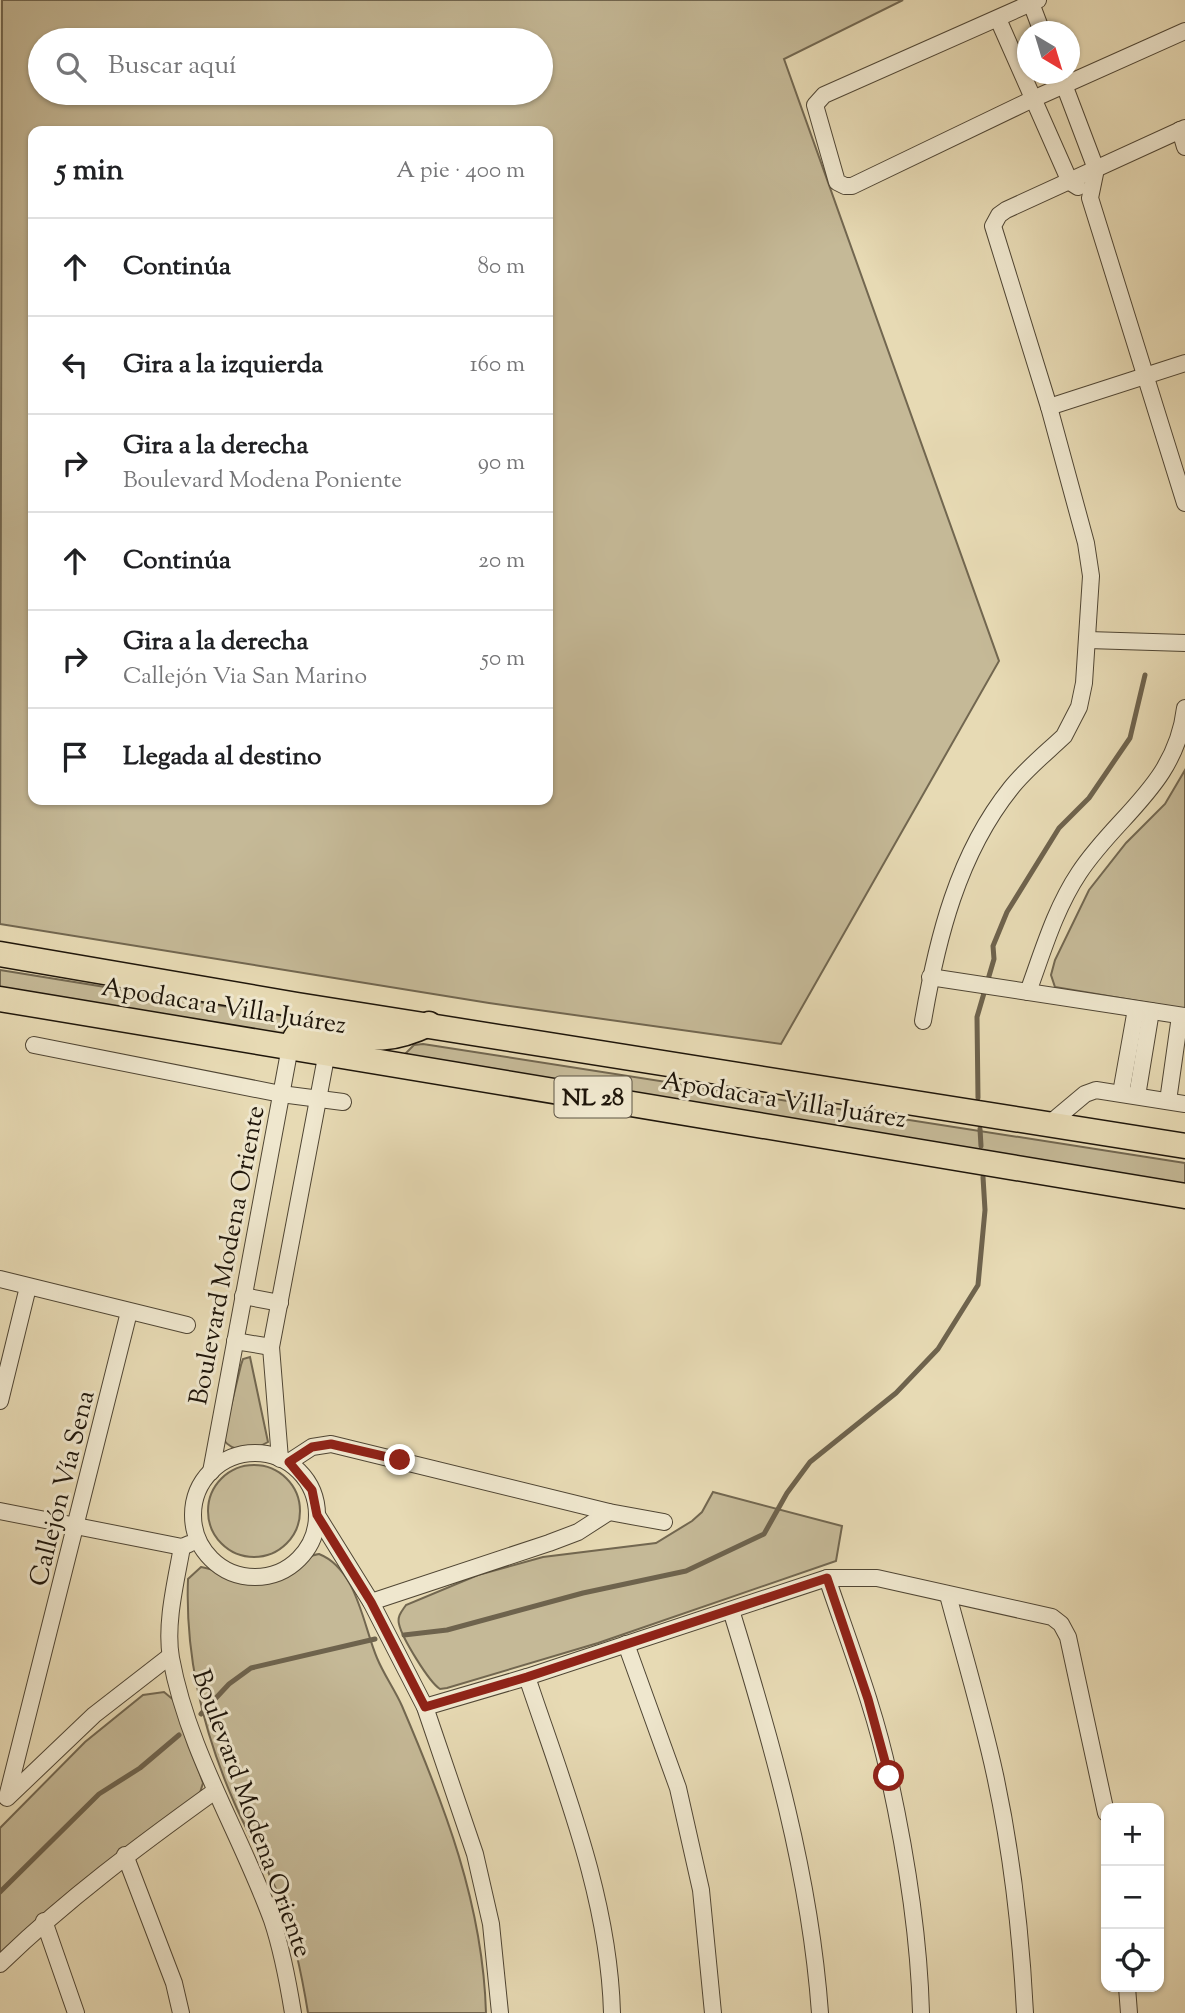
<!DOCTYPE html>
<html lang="es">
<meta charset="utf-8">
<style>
:root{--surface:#fff;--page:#f6f6f6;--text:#202124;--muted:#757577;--line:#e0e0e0}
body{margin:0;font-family:"Sorts Mill Goudy",serif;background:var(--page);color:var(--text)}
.controls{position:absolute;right:21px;bottom:21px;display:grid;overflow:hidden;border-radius:14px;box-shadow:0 2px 5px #0004}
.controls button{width:63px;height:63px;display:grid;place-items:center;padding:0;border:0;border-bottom:2px solid var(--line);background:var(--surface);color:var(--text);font:35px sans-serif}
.compass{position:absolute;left:1017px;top:21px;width:63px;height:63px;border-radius:50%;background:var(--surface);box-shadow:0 2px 5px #0004;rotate:142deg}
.stop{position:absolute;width:21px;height:21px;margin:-16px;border:5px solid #8f2418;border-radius:50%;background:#fff}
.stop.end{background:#8f2418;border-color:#fff;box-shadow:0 2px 7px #0008}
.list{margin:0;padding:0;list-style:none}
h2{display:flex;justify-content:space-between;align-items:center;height:91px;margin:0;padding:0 28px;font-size:30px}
h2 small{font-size:23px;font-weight:400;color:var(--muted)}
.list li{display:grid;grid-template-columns:46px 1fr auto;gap:21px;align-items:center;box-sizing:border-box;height:98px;padding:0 28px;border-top:2px solid var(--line)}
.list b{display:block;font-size:26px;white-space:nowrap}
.list p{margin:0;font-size:23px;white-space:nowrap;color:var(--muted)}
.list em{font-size:23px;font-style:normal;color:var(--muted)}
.icon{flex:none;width:38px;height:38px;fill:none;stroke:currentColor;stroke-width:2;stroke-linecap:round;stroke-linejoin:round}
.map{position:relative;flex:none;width:1185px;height:2013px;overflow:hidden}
.search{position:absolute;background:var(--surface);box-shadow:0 2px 5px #0004;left:28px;top:28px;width:525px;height:77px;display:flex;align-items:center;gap:18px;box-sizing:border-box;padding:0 24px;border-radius:38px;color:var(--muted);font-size:26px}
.panel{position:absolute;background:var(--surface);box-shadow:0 2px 5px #0004;left:28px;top:126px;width:525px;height:679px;border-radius:14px}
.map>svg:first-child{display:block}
</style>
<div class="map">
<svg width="1185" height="2013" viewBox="0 0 1185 2013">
<rect width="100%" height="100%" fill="#e7dab4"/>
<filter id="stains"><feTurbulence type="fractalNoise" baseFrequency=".00286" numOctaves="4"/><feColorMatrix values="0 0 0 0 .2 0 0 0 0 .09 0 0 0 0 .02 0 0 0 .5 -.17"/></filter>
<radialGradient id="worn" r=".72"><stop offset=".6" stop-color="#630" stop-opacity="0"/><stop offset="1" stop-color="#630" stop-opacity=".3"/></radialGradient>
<g fill="#c5b997" stroke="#726750" stroke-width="2" fill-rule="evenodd">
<path d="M2,0h901l-119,59 215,602 -218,383 -292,-41 -489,-79zM40,40h501v53h-501zM548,131v669h-515v-669z"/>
<polygon points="1185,770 1185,1009 1055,987 1051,975 1055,960 1089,890 1126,843 1165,804"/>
<polygon points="0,970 365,1029 283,1039 0,991"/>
<polygon points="423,1044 1185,1163 1185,1185 404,1055 414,1045"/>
<path d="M250,1357l18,85c-15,9 -35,12 -45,-3l18,-74 2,-6z"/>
<circle cx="254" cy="1511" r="46"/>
<path d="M713,1492l129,34 -6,35 -238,82 -151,45 -7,1c-11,-7 -38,-51 -41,-65 -2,-8 3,-13 7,-19l72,-30 65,-18 113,-14 36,-22 10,-9z"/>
<path d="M319,1554c38,15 44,71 58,104 7,17 18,32 25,48 42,98 81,198 84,307h-178c-6,-37 -13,-73 -26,-109 -13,-35 -33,-67 -48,-102 -31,-71 -49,-145 -46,-223l13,-12c24,4 45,21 70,14 18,-6 31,-25 48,-27z"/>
<path d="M164,1692l12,10 27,81 -4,13c-70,49 -139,98 -199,159v-127l85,-86 58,-47z"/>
</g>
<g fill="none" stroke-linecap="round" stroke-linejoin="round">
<g stroke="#6e634d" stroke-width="5">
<polyline points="978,1098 977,1017 994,959 993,946 1007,912 1059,828 1089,798 1130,738 1145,675"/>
<polyline points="980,1129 981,1146"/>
<polyline points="404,1635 447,1630 583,1593 686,1571 764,1534 787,1493 810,1462 896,1393 938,1349 978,1285 985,1210 983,1177"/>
<polyline points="201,1714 229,1684 251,1668 375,1639"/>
<polyline points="0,1892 99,1794 140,1768 179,1735"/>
</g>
<defs>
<g id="street">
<polyline points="1038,0 824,95 815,105 837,182 845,186 852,186 1033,99 1185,31"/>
<polyline points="1031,3 1042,32"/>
<polyline points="998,19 1070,182 1078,187"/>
<polyline points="1060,74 1096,169 1090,198 1185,503"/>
<polyline points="1180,130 1185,147"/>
<polyline points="1049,407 1185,363"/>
<polyline points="1088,640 1185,643"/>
<polyline points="930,977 1185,1016"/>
<path d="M1028,992c15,-41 27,-83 51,-119 38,-58 97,-88 106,-165"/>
<path d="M923,1021c14,-82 35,-167 88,-233 15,-19 35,-35 53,-52l15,-29 5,-24 7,-107 -5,-33 -37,-136 -56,-181 6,-11 7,-5 179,-82"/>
<polyline points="34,1045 281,1094 343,1102"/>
<polyline points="1121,1093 1136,1009"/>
<polyline points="1137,1096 1151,1011"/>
<polyline points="1168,1101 1180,1016"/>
<polyline points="1048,1125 1085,1094 1096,1090 1185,1104"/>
<polyline points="0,1279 187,1325"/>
<polyline points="243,1296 280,1303"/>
<polyline points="235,1341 271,1347"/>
<polyline points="0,1401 28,1287"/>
<circle cx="255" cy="1515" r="62"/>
<polyline points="280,1459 271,1347 327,1052"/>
<polyline points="289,1462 312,1447 331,1444 609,1512 664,1522"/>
<polyline points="211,1472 290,1047"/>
<polyline points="0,1511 182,1547 189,1544"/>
<polyline points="317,1515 371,1602 425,1707 475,1854 491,1924 500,2013"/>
<path d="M182,1547c-6,34 -17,77 -11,111 17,93 69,174 101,262 10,30 16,62 21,93"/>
<path d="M827,1578c22,65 48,131 62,198 17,78 30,157 32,237"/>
<path d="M948,1595c16,60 34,120 47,180 17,79 26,158 30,238"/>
<polyline points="371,1602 549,1543 578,1532 609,1512"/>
<path d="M731,1610c41,133 79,264 89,403"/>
<polyline points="626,1644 678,1788 701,1890 713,2013"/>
<path d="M527,1677c36,108 82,220 85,336"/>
<polyline points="425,1707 527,1677 827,1578 877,1578 1052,1617 1061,1624 1068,1637 1106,1813"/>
<polyline points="7,1797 129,1312"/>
<polyline points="7,1798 94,1715 170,1656"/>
<polyline points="125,1855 174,1983 181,2013"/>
<polyline points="44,1921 76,2013"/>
<path d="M0,1964c67,-65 140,-119 215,-173"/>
<polyline points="1127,1987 1129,2013"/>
</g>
<g id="primary">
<polyline points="0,954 297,1005 1185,1146"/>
<polyline points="0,999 1185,1196"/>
<path d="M290,1047l7,-12 10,-5c53,1 67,20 122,-6"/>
</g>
</defs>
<use href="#street" stroke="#504634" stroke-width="18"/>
<use href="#primary" stroke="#1e150a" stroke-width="27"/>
<use href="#street" stroke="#efe7ce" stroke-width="16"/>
<use href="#primary" stroke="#e7dab4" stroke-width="24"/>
</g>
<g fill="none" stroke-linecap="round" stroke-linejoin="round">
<polyline stroke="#8f2418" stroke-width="9" points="400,1460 331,1444 312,1447 289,1462 312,1490 317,1515 371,1602 425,1707 527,1677 827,1578 868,1699 889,1776"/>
</g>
<g text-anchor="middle" stroke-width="6" stroke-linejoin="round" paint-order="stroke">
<rect fill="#efe7ce" stroke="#5d5445" stroke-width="2" x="554.5" y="1076.5" width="77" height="41" rx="5"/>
<g font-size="24" font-weight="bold" fill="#1e150a">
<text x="593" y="1105">NL 28</text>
</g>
<g font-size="26" fill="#1e150a" stroke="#efe7ce">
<text transform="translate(224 1005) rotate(9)" y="9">Apodaca a Villa Juárez</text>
<text transform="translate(784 1099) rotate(9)" y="9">Apodaca a Villa Juárez</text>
<text transform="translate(226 1255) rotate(-79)" y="9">Boulevard Modena Oriente</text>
<text transform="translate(61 1488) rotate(-76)" y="9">Callejón Vía Sena</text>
<text transform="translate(253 1813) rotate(70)" y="9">Boulevard Modena Oriente</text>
</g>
</g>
<rect width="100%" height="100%" filter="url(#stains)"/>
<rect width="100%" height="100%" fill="url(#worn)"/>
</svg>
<div class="controls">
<button>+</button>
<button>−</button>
<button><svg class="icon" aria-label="locate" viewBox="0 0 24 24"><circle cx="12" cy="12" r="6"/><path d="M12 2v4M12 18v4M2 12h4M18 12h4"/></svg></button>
</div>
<svg class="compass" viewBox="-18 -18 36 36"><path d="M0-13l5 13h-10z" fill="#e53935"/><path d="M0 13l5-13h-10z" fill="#757577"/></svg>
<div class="stop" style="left:889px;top:1776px"></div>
<div class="stop end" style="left:400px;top:1460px"></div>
<div class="search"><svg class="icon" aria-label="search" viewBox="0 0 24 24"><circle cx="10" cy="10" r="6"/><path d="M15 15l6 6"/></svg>Buscar aquí</div>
<section class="panel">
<h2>5 min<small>A pie · 400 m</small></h2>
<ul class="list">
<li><svg class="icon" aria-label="ahead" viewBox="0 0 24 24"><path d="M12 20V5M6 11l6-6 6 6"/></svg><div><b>Continúa</b></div><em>80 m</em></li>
<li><svg class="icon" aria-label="left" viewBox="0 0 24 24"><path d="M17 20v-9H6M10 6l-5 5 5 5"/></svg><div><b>Gira a la izquierda</b></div><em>160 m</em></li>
<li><svg class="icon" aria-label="right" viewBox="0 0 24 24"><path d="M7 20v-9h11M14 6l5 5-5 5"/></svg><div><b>Gira a la derecha</b><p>Boulevard Modena Poniente</p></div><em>90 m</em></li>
<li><svg class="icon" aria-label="ahead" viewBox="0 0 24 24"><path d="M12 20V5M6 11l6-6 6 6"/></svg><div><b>Continúa</b></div><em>20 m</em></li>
<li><svg class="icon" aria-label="right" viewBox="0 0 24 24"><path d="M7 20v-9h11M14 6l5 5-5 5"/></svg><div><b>Gira a la derecha</b><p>Callejón Via San Marino</p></div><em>50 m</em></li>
<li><svg class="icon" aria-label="arrive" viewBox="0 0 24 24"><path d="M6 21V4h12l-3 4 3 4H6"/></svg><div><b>Llegada al destino</b></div></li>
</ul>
</section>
</div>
